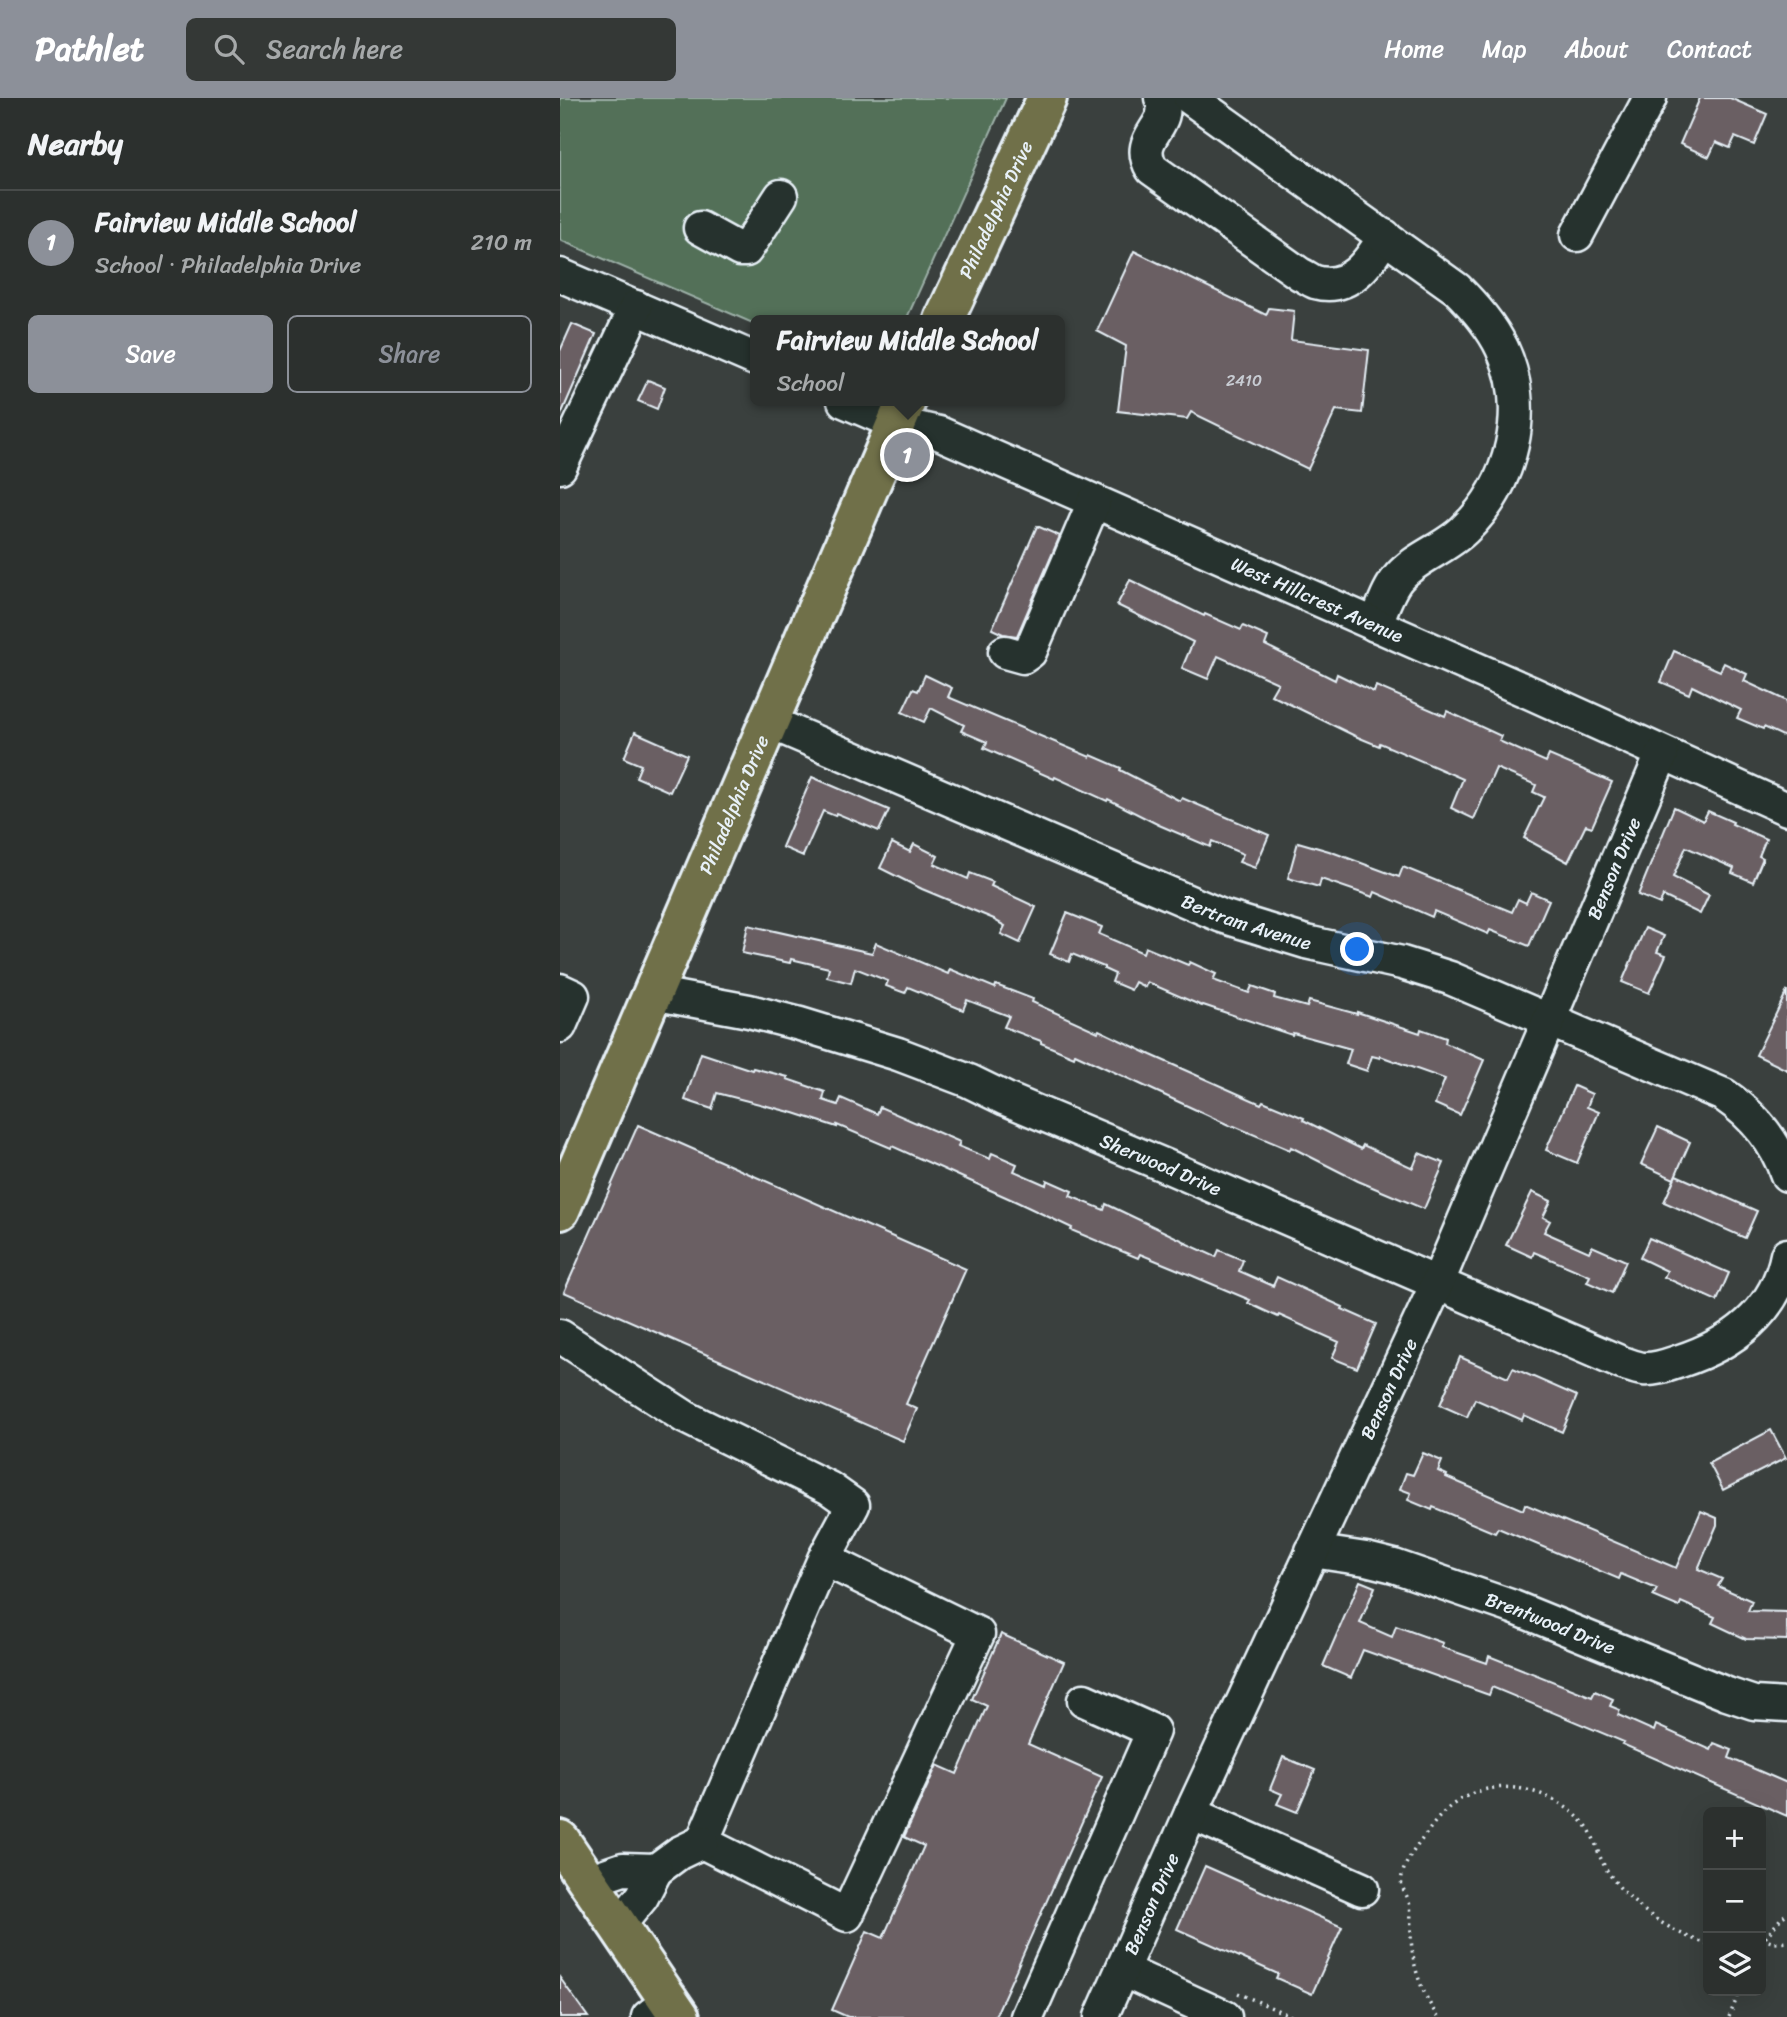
<!DOCTYPE html>
<meta charset="utf-8">
<style>
:root{--surface:#2c302e;--page:#343836;--text:#f1f3f6;--muted:#a6a9aa;--line:#484b4a;--accent:#8c9099}
body{margin:0;font-family:Sriracha,sans-serif;background:var(--page);color:var(--text)}
.controls{position:absolute;right:21px;bottom:21px;display:grid;overflow:hidden;border-radius:10px;box-shadow:0 7px 28px #0002}
.controls button{width:63px;height:63px;display:grid;place-items:center;padding:0;border:0;border-bottom:2px solid var(--line);background:var(--surface);color:var(--text);font:35px sans-serif}
.you{position:absolute;left:798px;top:852px;width:24px;height:24px;margin:-18px;border:5px solid #fff;border-radius:50%;background:#1a73e8;box-shadow:0 0 0 10px #1a73e833}
.badge{display:grid;place-items:center;width:46px;height:46px;border-radius:50%;background:var(--accent);color:#fff;font-size:23px;font-weight:700}
.pin{position:absolute;translate:-50% -50%;border:4px solid #fff;box-shadow:0 2px 7px #0006}
.popup{position:absolute;left:190px;top:217px;width:315px;height:91px;box-sizing:border-box;display:grid;place-content:center;border-radius:10px;background:var(--surface);filter:drop-shadow(0 2px 5px #0005);font-size:23px;white-space:nowrap;color:var(--muted)}
.popup b{font-size:26px;color:var(--text)}
.popup::after{content:'';position:absolute;left:50%;top:100%;margin-left:-14px;border:14px solid transparent;border-top-color:var(--surface)}
.list{margin:0;padding:0;list-style:none}
h2{display:flex;justify-content:space-between;align-items:center;height:91px;margin:0;padding:0 28px;font-size:30px}
h2 small{font-size:23px;font-weight:400;color:var(--muted)}
.list li{display:grid;grid-template-columns:46px 1fr auto;gap:21px;align-items:center;box-sizing:border-box;height:105px;padding:0 28px;border-top:2px solid var(--line)}
.list b{display:block;font-size:26px;white-space:nowrap}
.list p{margin:0;font-size:23px;white-space:nowrap;color:var(--muted)}
.list em{font-size:23px;font-style:normal;color:var(--muted)}
.actions{display:flex;gap:14px;padding:21px 28px}
.actions a{flex:1;padding:16px 0;border:2px solid var(--accent);border-radius:10px;text-align:center;font-size:24px;color:var(--accent)}
.actions .main{background:var(--accent);color:#fff}
.icon{flex:none;width:38px;height:38px;fill:none;stroke:currentColor;stroke-width:2;stroke-linecap:round;stroke-linejoin:round}
.map{position:relative;flex:none;width:1227px;height:1919px;overflow:hidden}
header{display:flex;align-items:center;gap:42px;box-sizing:border-box;height:98px;padding:0 35px;background:var(--accent);color:#fff}
header strong{font-size:33px}
nav{display:flex;gap:38px;margin-inline-start:auto;font-size:24px}
.search{width:490px;height:63px;background:var(--page);display:flex;align-items:center;gap:18px;box-sizing:border-box;padding:0 24px;border-radius:10px;color:var(--muted);font-size:26px}
main{display:flex}
aside{flex:1;background:var(--surface)}
.map>svg:first-child{display:block}
</style>
<header>
<strong>Pathlet</strong>
<div class="search"><svg class="icon" aria-label="search" viewBox="0 0 24 24"><circle cx="10" cy="10" r="6"/><path d="M15 15l6 6"/></svg>Search here</div>
<nav><a>Home</a><a>Map</a><a>About</a><a>Contact</a></nav>
</header>
<main>
<aside>
<h2>Nearby<small></small></h2>
<ul class="list">
<li><span class="badge">1</span><div><b>Fairview Middle School</b><p>School · Philadelphia Drive</p></div><em>210 m</em></li>
</ul>
<div class="actions"><a class="main">Save</a><a>Share</a></div>
</aside>
<div class="map">
<svg width="1227" height="1919" viewBox="0 0 1227 1919">
<rect width="100%" height="100%" fill="#3a403e"/>
<filter id="ink" filterUnits="userSpaceOnUse"><feTurbulence type="fractalNoise" baseFrequency=".0143" numOctaves="2"/><feDisplacementMap in="SourceGraphic" scale="14" xChannelSelector="R" yChannelSelector="G"/><feConvolveMatrix kernelMatrix="1 2 1 2 8 2 1 2 1" color-interpolation-filters="sRGB"/></filter>
<g filter="url(#ink)">
<polygon fill="#527058" stroke="#9db0a8" stroke-width="2" points="0,0 446,0 346,222 195,222 195,226 0,142"/>
<g fill="#6a5f64" stroke="#e8f1f8" stroke-width="2">
<polygon points="1140,0 1170,0 1207,16 1194,47 1175,39 1170,50 1156,44 1149,59 1120,46"/>
<polygon points="574,153 706,217 709,210 734,213 731,242 809,252 802,315 776,312 748,371 631,314 627,321 558,313 566,248 537,233"/>
<polygon points="12,226 36,236 0,319 0,253"/>
<polygon points="88,282 105,289 97,311 78,303"/>
<polygon points="477,428 500,438 457,538 443,536 432,531"/>
<polygon points="570,482 644,518 645,516 681,532 683,528 708,539 705,547 775,582 777,576 814,594 816,588 885,618 887,613 941,638 939,643 986,664 989,657 1052,684 1032,729 1026,727 1008,764 964,740 984,699 973,694 976,687 936,670 914,721 891,710 903,681 820,645 819,648 795,638 711,597 718,585 658,558 648,581 622,570 633,544 557,507"/>
<polygon points="1114,553 1160,573 1164,565 1187,576 1184,583 1227,603 1227,640 1204,629 1203,631 1177,620 1181,612 1132,588 1129,596 1101,584"/>
<polygon points="365,577 392,590 388,599 530,659 531,657 561,670 560,672 620,703 622,700 709,737 695,770 679,764 683,756 652,743 650,749 599,727 548,701 547,703 495,679 494,681 424,650 427,644 401,633 404,627 371,610 364,624 342,614 353,591 358,593"/>
<polygon points="75,634 127,657 110,694 76,679 81,667 64,660"/>
<polygon points="252,679 329,712 319,733 276,715 275,718 263,713 243,758 222,749"/>
<polygon points="1114,709 1143,723 1148,713 1173,724 1172,726 1206,741 1199,758 1203,760 1193,784 1172,775 1174,770 1126,749 1113,779 1149,797 1140,816 1103,798 1100,806 1078,797"/>
<polygon points="738,744 769,753 839,779 843,769 952,814 958,801 966,805 971,794 989,802 969,848 930,832 928,836 874,813 872,819 815,794 813,799 761,781 759,789 728,780"/>
<polygon points="332,745 350,754 354,746 378,758 374,766 408,781 410,775 433,784 431,788 476,809 460,845 441,836 445,828 434,822 434,821 362,791 320,770"/>
<polygon points="507,815 542,829 539,836 583,855 585,849 628,867 630,864 656,876 653,882 689,895 692,888 715,896 714,900 747,909 749,903 797,916 797,914 860,935 861,931 886,940 885,945 924,962 900,1017 875,1006 885,981 820,958 820,960 812,958 807,973 786,966 791,951 733,935 732,937 643,907 642,908 587,884 585,889 575,884 571,892 552,884 555,876 544,871 544,869 512,856 509,864 490,856"/>
<polygon points="188,827 312,855 316,845 388,876 390,871 435,890 436,887 473,901 472,904 538,934 539,932 591,957 701,1006 703,1003 744,1020 743,1022 801,1051 803,1047 853,1070 859,1055 884,1065 864,1111 798,1083 731,1049 730,1052 674,1028 673,1029 515,956 514,959 481,945 481,943 444,929 449,918 407,902 403,912 348,889 345,895 326,888 328,883 295,870 291,885 267,879 269,870 231,861 230,865 182,855"/>
<polygon points="1085,830 1104,838 1097,854 1106,857 1089,895 1062,884"/>
<polygon points="1227,893 1227,972 1196,957"/>
<polygon points="141,955 192,972 193,970 228,979 227,981 265,994 263,1002 278,1007 281,1000 317,1016 320,1009 400,1044 398,1048 430,1061 432,1055 457,1066 454,1073 486,1087 487,1082 512,1093 510,1098 544,1112 546,1106 626,1144 625,1145 656,1159 659,1152 683,1162 679,1173 713,1188 717,1179 783,1209 782,1211 816,1226 797,1270 772,1260 779,1244 719,1217 718,1219 688,1205 690,1202 614,1170 580,1156 578,1160 511,1132 512,1130 457,1104 332,1048 331,1050 277,1027 277,1029 234,1015 157,995 152,1011 125,1002"/>
<polygon points="1014,988 1032,996 1027,1009 1039,1014 1017,1065 986,1052"/>
<polygon points="78,1027 406,1171 346,1306 357,1311 343,1343 4,1194"/>
<polygon points="1098,1029 1130,1044 1114,1081 1081,1066"/>
<polygon points="1116,1077 1197,1113 1185,1140 1104,1104"/>
<polygon points="972,1094 991,1103 983,1119 990,1123 984,1134 1029,1154 1032,1148 1066,1163 1052,1195 1027,1184 1030,1178 974,1154 972,1159 946,1147"/>
<polygon points="1089,1140 1169,1175 1157,1203 1104,1179 1107,1173 1080,1160"/>
<polygon points="900,1259 948,1280 953,1270 1017,1298 1002,1334 964,1317 962,1322 915,1301 907,1319 880,1307"/>
<polygon points="1211,1332 1226,1360 1163,1392 1149,1365"/>
<polygon points="863,1355 882,1363 878,1373 887,1377 886,1379 963,1412 965,1406 1116,1470 1141,1413 1157,1420 1157,1427 1138,1471 1162,1481 1158,1488 1192,1503 1188,1513 1227,1514 1227,1542 1186,1541 1152,1525 1155,1519 1121,1504 1119,1509 1093,1498 1097,1491 1061,1476 1059,1481 938,1430 935,1435 873,1409 872,1412 848,1402 851,1395 840,1391 846,1375 853,1377"/>
<polygon points="800,1483 815,1489 800,1525 832,1539 836,1528 883,1545 881,1549 927,1565 929,1558 1032,1599 1035,1593 1053,1601 1050,1608 1060,1612 1058,1617 1094,1633 1096,1627 1151,1652 1154,1645 1172,1652 1169,1660 1227,1685 1227,1718 1062,1646 1064,1644 932,1589 929,1597 803,1552 791,1580 763,1568"/>
<polygon points="441,1536 504,1564 468,1646 542,1679 435,1919 288,1919 272,1912 307,1833 323,1840 364,1748 344,1739 377,1667 397,1676 427,1608 412,1601"/>
<polygon points="723,1659 755,1672 737,1714 717,1706 722,1696 710,1691"/>
<polygon points="645,1768 782,1829 752,1896 716,1880 718,1876 617,1831"/>
<polygon points="0,1880 28,1919 0,1919"/>
</g>
<g fill="none" stroke-linecap="round" stroke-linejoin="round">
<defs>
<g id="minor">
<path d="M601,0c13,29 -29,38 -9,71l148,105c5,2 10,6 15,8 35,10 55,-21 70,-46"/>
<path d="M630,0l267,191c18,18 34,36 45,59 29,61 10,137 -38,182 -18,18 -49,28 -65,47 -11,12 -17,33 -24,48"/>
<polyline points="140,130 180,152 186,152 221,98"/>
<polyline points="1017,137 1090,0"/>
<polyline points="0,177 195,261"/>
<path id="s1" d="M284,303l51,22 44,10 592,260 256,116"/>
<polyline points="0,369 76,209"/>
<polyline points="445,554 463,559 470,554 534,404"/>
<path id="s2" d="M209,624l453,194 84,26 96,21 48,15 274,117c29,20 52,47 63,80"/>
<polyline points="0,892 13,898 0,928"/>
<path id="s3" d="M92,895l97,18 51,13 98,30 71,27 37,18 160,67 456,197c7,2 14,5 21,6 13,1 25,-4 37,-8 52,-17 96,-49 107,-106"/>
<polyline points="0,1238 125,1319 269,1390 293,1407 264,1461 142,1744 287,1817 418,1536 264,1461"/>
<path id="s4" d="M752,1453l54,8 28,7 119,41 214,87 27,9 33,2"/>
<polyline points="631,1715 802,1791"/>
<polyline points="96,1772 119,1755 142,1744"/>
<polyline points="28,1783 63,1771 96,1772 82,1799 58,1828"/>
<polyline points="562,1872 665,1919"/>
<polyline points="88,1919 109,1903"/>
<polyline points="467,1919 593,1633 524,1602"/>
<path id="s5" d="M541,1919l90,-204 246,-529 225,-530"/>
</g>
<g id="major">
<path id="s6" d="M384,222l103,-222"/>
<path id="s7" d="M0,1112l346,-809"/>
<polyline points="0,1742 120,1919"/>
</g>
</defs>
<use href="#minor" stroke="#e8f1f8" stroke-width="37"/>
<use href="#major" stroke="#e8f1f8" stroke-width="44"/>
<g stroke="#e8f1f8" stroke-width="3.5" stroke-dasharray="2 5" stroke-linecap="butt">
<polyline points="1202,1841 1215,1845 1227,1844"/>
<polyline points="1201,1845 1222,1819 1227,1816"/>
<polyline points="678,1895 733,1919"/>
<path d="M878,1919c-17,-25 -27,-54 -27,-85 -1,-11 1,-20 -2,-31 -2,-5 -5,-10 -7,-15 -4,-16 14,-39 24,-52 8,-11 17,-23 29,-31 41,-29 96,-15 129,20 10,10 12,26 18,38 18,38 67,72 106,83"/>
<polyline points="1169,1919 1180,1893"/>
</g>
<use href="#minor" stroke="#26332d" stroke-width="32"/>
<use href="#major" stroke="#70704a" stroke-width="38"/>
</g>
</g>
<g text-anchor="middle" stroke-width="5" stroke-linejoin="round" paint-order="stroke">
<g font-size="16" fill="#c8ccd3">
<text x="684" y="288">2410</text>
</g>
<g font-size="19" fill="#e8f1f8" stroke="#26332d">
<text dy="7" stroke="none"><textPath href="#s6" startOffset="122">Philadelphia Drive</textPath></text>
<text dy="7" stroke="none"><textPath href="#s1" startOffset="514">West Hillcrest Avenue</textPath></text>
<text dy="7" stroke="none"><textPath href="#s7" startOffset="441">Philadelphia Drive</textPath></text>
<text dy="7" stroke="none"><textPath href="#s5" startOffset="1258">Benson Drive</textPath></text>
<text dy="7" stroke="none"><textPath href="#s2" startOffset="518">Bertram Avenue</textPath></text>
<text dy="7" stroke="none"><textPath href="#s3" startOffset="539">Sherwood Drive</textPath></text>
<text dy="7" stroke="none"><textPath href="#s5" startOffset="691">Benson Drive</textPath></text>
<text dy="7" stroke="none"><textPath href="#s4" startOffset="250">Brentwood Drive</textPath></text>
<text dy="7" stroke="none"><textPath href="#s5" startOffset="124">Benson Drive</textPath></text>
</g>
</g>
</svg>
<div class="controls">
<button>+</button>
<button>−</button>
<button><svg class="icon" aria-label="layers" viewBox="0 0 24 24"><path d="M12 4l9 5-9 5-9-5zM3 14l9 5 9-5"/></svg></button>
</div>
<div class="you"></div>
<div class="pin badge" style="left:347px;top:357px">1</div>
<div class="popup"><b>Fairview Middle School</b>School</div>
</div>
</main>
